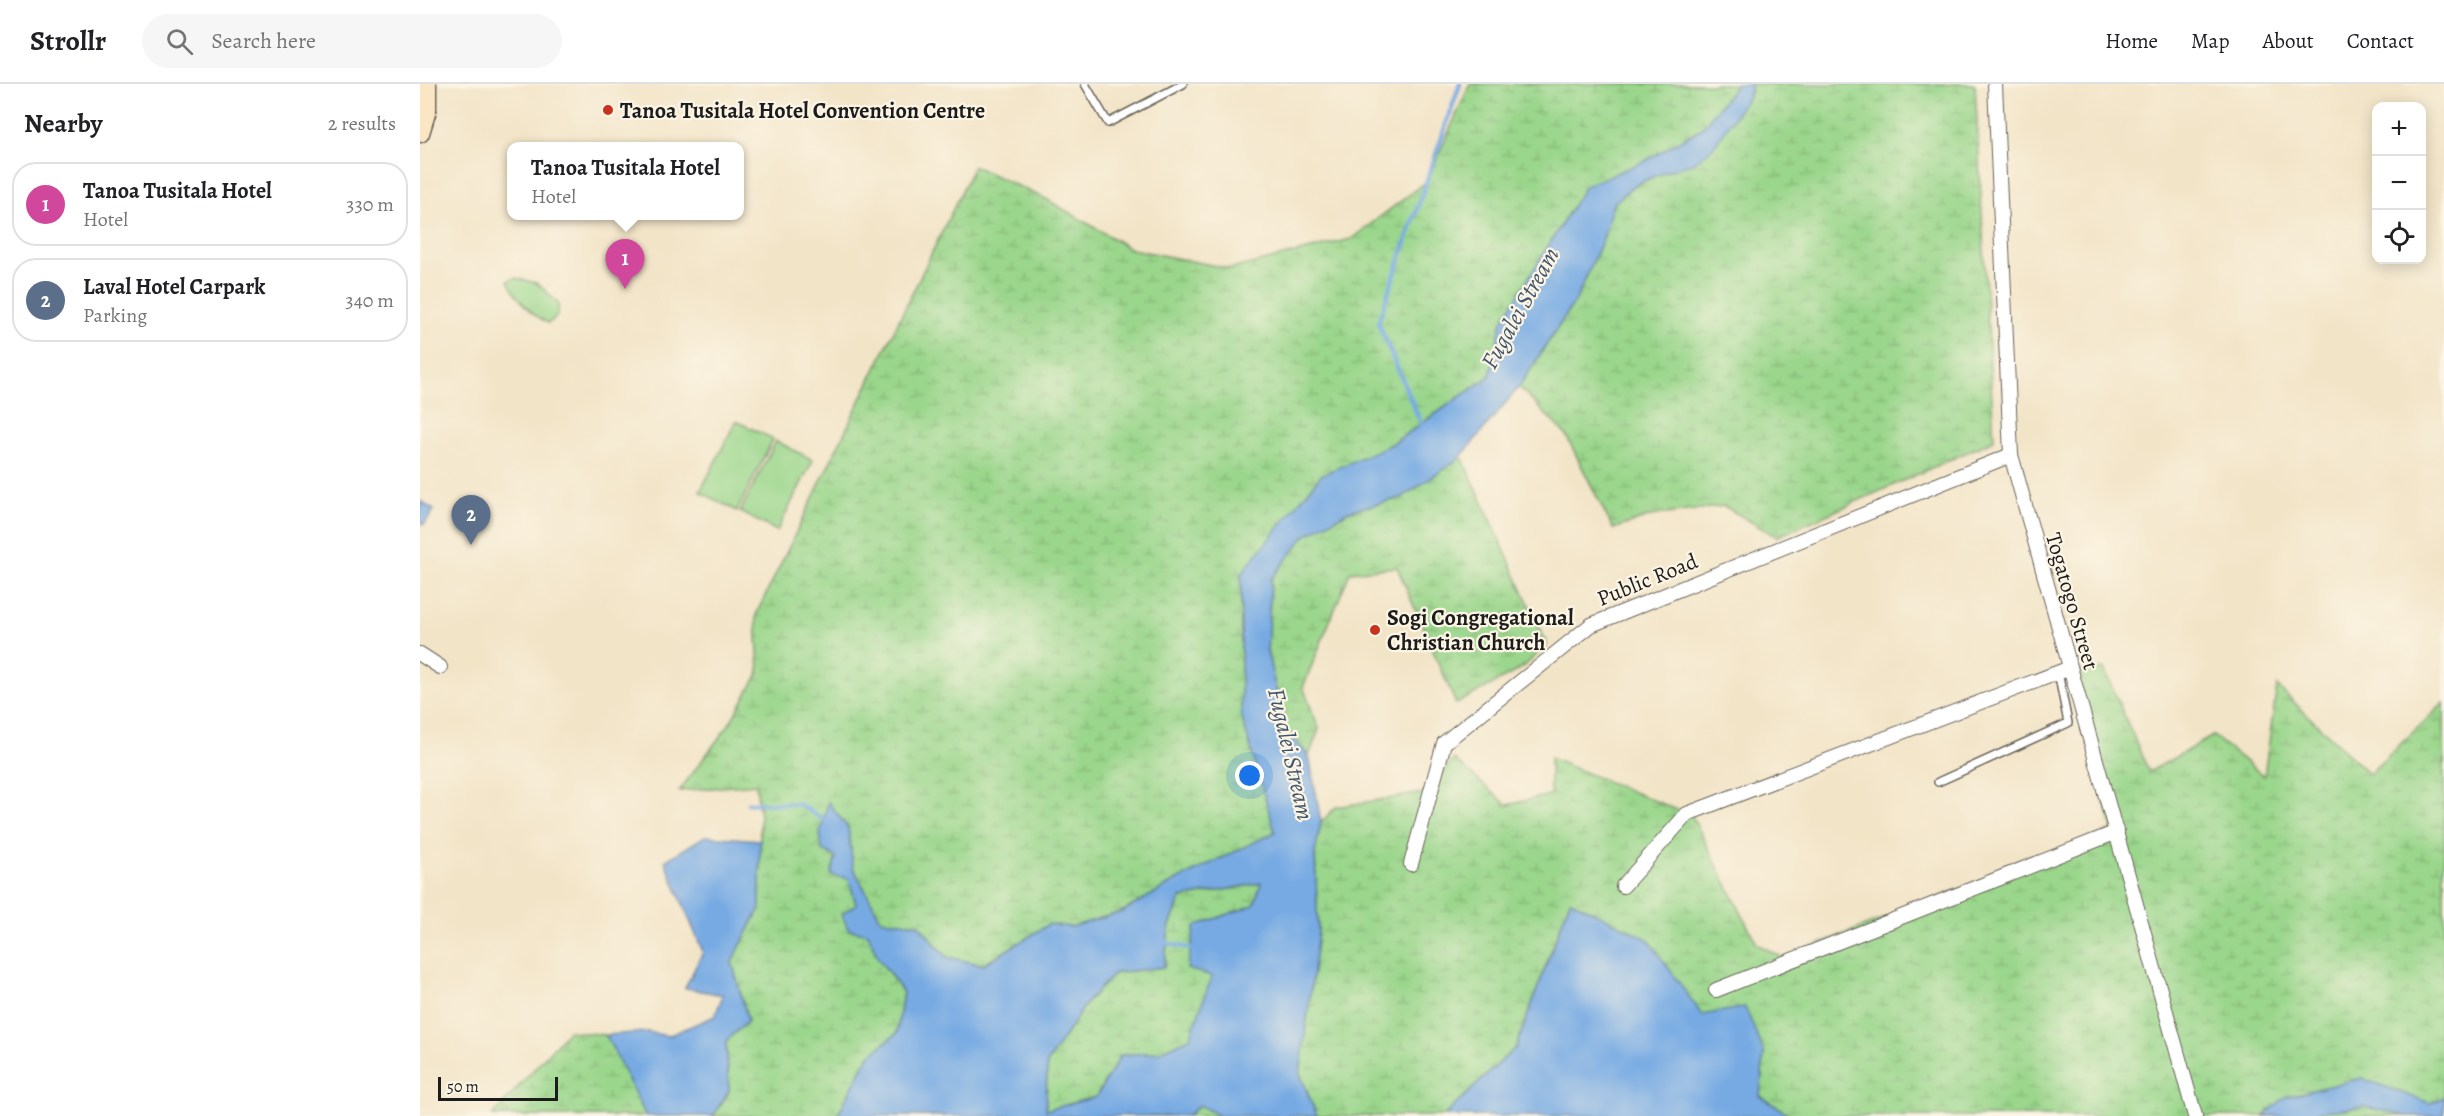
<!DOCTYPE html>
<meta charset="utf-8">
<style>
:root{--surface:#fff;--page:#f6f6f6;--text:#202124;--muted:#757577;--line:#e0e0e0;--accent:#c8321e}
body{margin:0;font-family:Alegreya,serif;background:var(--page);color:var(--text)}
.controls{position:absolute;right:18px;top:18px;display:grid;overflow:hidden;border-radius:12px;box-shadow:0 3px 15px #0003}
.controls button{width:54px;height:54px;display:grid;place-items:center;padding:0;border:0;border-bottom:2px solid var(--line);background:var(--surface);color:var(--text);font:30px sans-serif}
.scale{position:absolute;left:18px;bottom:15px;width:120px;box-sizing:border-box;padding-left:6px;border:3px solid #1c1c1c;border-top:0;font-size:16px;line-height:21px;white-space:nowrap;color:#1c1c1c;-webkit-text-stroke:4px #fcf5e5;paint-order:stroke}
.you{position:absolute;left:830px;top:692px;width:21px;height:21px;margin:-15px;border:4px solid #fff;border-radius:50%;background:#1a73e8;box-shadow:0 0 0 9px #1a73e833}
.badge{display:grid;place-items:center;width:39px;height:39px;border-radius:50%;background:var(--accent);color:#fff;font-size:20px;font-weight:700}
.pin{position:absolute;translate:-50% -50px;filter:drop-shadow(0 2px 3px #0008)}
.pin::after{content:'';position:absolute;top:32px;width:21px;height:18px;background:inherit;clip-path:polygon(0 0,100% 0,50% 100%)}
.popup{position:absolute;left:87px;top:58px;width:237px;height:78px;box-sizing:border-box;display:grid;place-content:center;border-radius:12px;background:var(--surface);filter:drop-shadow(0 2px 4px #0005);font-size:20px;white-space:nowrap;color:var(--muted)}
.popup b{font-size:22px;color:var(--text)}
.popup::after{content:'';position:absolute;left:50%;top:100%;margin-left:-12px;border:12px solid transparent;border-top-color:var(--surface)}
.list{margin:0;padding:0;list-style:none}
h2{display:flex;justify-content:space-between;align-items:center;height:78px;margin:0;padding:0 24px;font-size:26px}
h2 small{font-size:20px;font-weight:400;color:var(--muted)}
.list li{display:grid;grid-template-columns:39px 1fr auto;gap:18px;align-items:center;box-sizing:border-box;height:84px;margin:0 12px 12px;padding:0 12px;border:2px solid var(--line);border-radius:24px}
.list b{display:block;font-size:22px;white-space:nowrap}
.list p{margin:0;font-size:20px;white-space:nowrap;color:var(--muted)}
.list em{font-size:20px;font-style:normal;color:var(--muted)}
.icon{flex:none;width:33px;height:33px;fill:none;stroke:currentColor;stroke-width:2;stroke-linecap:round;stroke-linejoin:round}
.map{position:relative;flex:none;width:2024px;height:1032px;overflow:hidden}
header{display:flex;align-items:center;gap:36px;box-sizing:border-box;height:84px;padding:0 30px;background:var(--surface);border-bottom:2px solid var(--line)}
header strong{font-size:28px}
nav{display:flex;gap:33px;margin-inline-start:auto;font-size:21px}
.search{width:420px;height:54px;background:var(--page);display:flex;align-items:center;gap:15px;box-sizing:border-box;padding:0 21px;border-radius:33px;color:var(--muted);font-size:22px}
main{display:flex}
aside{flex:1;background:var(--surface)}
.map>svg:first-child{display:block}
</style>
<header>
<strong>Strollr</strong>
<div class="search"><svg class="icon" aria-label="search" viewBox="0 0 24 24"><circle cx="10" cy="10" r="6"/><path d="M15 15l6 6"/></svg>Search here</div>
<nav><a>Home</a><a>Map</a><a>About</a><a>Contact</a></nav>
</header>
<main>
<aside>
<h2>Nearby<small>2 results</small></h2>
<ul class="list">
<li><span class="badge" style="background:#d1479c">1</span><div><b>Tanoa Tusitala Hotel</b><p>Hotel</p></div><em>330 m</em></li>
<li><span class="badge" style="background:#5c6f8a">2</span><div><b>Laval Hotel Carpark</b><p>Parking</p></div><em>340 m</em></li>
</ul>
</aside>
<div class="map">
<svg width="2024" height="1032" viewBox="0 0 2024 1032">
<defs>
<pattern id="wetland-marsh" width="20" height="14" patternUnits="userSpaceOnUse" patternTransform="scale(1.5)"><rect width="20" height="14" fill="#9ad68b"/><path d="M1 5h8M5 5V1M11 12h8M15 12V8" fill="none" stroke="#84b777"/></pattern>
</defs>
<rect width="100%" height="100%" fill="#fcf5e5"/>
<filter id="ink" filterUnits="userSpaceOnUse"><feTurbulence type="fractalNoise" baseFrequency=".0167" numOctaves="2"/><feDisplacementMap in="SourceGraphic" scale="12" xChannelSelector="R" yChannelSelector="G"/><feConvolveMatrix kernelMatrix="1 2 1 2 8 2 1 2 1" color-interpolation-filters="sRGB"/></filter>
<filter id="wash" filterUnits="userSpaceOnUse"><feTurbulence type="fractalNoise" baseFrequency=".008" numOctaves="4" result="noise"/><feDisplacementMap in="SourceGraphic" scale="24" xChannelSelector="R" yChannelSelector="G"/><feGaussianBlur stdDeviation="1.35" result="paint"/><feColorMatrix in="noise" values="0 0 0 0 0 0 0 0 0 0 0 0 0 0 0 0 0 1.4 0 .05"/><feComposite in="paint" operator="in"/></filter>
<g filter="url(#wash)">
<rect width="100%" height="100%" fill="#f2e4c7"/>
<g fill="url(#wetland-marsh)" stroke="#5b7954" stroke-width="1.5">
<polygon points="1050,0 1317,0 1282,44 1227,76 1082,237 1070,292 972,360 821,490 821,631 856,748 757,796 702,828 651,843 629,840 563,881 527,873 498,840 461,836 433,783 428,744 416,773 411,791 429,795 436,820 458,874 483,908 477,949 449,972 417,1032 293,1032 309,1007 306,957 328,937 312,878 340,824 340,732 336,700 259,707 308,642 339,588 336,531 554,82 626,115 711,165 811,185 931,155 1007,97"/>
<polygon points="1331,0 1555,0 1574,356 1357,453 1304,422 1231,432 1193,445 1146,351 1099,303 1157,214 1183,155 1193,120 1213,102 1235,91 1273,79 1329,12"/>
<polygon points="1039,375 1043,375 1127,560 1104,583 1036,620 977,483 930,488 883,603 899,645 889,672 865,645 847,567 851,495 884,452 929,427 981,414"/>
<polygon points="1684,585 1729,688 1793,652 1844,692 1857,602 1949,690 2024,619 2024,1032 1371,1032 1340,1012 1344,968 1282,931 1150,816 1096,963 1024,1032 897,1032 880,990 898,848 895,768 901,738 916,723 1003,709 1034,675 1087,721 1130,711 1130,674 1272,732 1337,860 1363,874 1693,746 1647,589"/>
<polygon points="842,799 835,821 775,842 793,892 770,954 739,968 701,971 676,1013 626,1026 627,979 667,918 695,889 744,883 749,844 761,814"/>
<polygon points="148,947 186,951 226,1032 72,1032"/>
<polygon points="779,1021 800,1032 768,1032"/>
</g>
<g fill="#9ad68b" stroke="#5b7954" stroke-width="1.5">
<path d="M95,194l22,5 21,20c1,11 0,15 -10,20 -16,-8 -32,-25 -40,-42z"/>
<polygon points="316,337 353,355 317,427 280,408"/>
<polygon points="356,357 393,376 357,447 320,428"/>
</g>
<g fill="#77aae3" stroke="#4a6380" stroke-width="1.5" fill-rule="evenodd">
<path d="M1317,0h14l-2,12 -37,53 -19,14 -31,10 -29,13 -20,18 -10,35 -26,59 -58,89 -60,72 -58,39 -52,13 -44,25 -34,43 -4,72 18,78 24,27 12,66 -6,31 3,79 -18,142 17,42h-97l-21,-11 -11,11h-351l32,-60 28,-23 6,-41 -25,-34 -10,-24 -20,-5 -6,-15 14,-10 -7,-25 -18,-4 5,-18 -14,-7 -2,-17 8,-31 20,26 5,39 28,53 37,4 29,33 36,8 66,-41 22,3 51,-15 55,-32 98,-48 -34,-117v-141l80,-99 71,-31 98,-68 12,-55 83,-135 62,-26 55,-32zM841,799l-7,22 -59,21 -8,43 25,7 -22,62 -31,14 -38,3 -25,42 -50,13 1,-47 40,-61 28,-29 49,-6 5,-39 12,-30z"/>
<polygon points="0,417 14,426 4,441 0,438"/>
<polygon points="285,752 340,756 340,824 312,878 328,937 306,957 309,1007 293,1032 226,1032 186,951 228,948 248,952 295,932 303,911 265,904 283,868 245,777"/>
<polygon points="1150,816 1228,855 1282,931 1325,923 1344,968 1340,1012 1371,1032 1024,1032 1096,963"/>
<polygon points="1941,994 2010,1019 2024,1013 2024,1032 1987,1032 1945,1023 1895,1028 1888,1032 1844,1032 1865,1013"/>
</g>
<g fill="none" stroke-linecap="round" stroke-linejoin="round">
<g stroke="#77aae3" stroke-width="4.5">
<polyline points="1003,344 958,239 1040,0"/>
<polyline points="328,719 378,720 408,738"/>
<polyline points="743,858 776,866"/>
</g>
</g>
</g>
<g filter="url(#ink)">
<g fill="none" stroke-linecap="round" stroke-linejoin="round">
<defs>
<g id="lane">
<polyline points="665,0 688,39 763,0"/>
<polyline points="1518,698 1648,639 1638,588"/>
</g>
<g id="street">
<polyline points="1575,0 1591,371 1775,1032"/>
<polyline points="0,570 20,583"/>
<polyline points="991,780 1024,659 1171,541 1591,371"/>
<polyline points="1203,802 1267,730 1650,584"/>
<polyline points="1296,906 1697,748"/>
</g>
<polyline id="secondary" points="0,49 7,26 7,0"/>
</defs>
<use href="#lane" stroke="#676258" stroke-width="10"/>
<use href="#street" stroke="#676258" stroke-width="16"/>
<use href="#secondary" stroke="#676258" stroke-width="21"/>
<use href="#lane" stroke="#fff" stroke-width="7"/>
<use href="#street" stroke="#fff" stroke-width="14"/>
<use href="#secondary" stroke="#fbe6c4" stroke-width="18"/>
</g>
</g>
<g fill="#c8321e" stroke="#fcf5e5" stroke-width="2">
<circle cx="188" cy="26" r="6"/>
<circle cx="955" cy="546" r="6"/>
</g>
<g text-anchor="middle" stroke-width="4.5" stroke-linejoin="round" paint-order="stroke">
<g font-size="22" font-weight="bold" fill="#1c1c1c" stroke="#fcf5e5" text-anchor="start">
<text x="200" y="34">Tanoa Tusitala Hotel Convention Centre</text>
<text x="967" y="541">Sogi Congregational<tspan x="967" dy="25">Christian Church</tspan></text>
</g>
<g font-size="22" fill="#1c1c1c" stroke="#fcf5e5">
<text transform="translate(1227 495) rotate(-22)" y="8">Public Road</text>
<text transform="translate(1653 517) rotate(74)" y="8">Togatogo Street</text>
</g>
<g font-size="24" font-style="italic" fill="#40556c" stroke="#fcf5e5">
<text transform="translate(1100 224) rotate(-61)" y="8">Fugalei Stream</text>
<text transform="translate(871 670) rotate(77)" y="8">Fugalei Stream</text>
</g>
</g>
</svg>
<div class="controls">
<button>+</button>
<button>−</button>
<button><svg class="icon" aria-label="locate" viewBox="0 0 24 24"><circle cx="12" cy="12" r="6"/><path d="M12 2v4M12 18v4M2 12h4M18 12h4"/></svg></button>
</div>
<div class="scale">50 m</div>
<div class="you"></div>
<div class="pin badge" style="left:205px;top:205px;background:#d1479c">1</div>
<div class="popup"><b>Tanoa Tusitala Hotel</b>Hotel</div>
<div class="pin badge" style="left:51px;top:461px;background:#5c6f8a">2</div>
</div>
</main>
